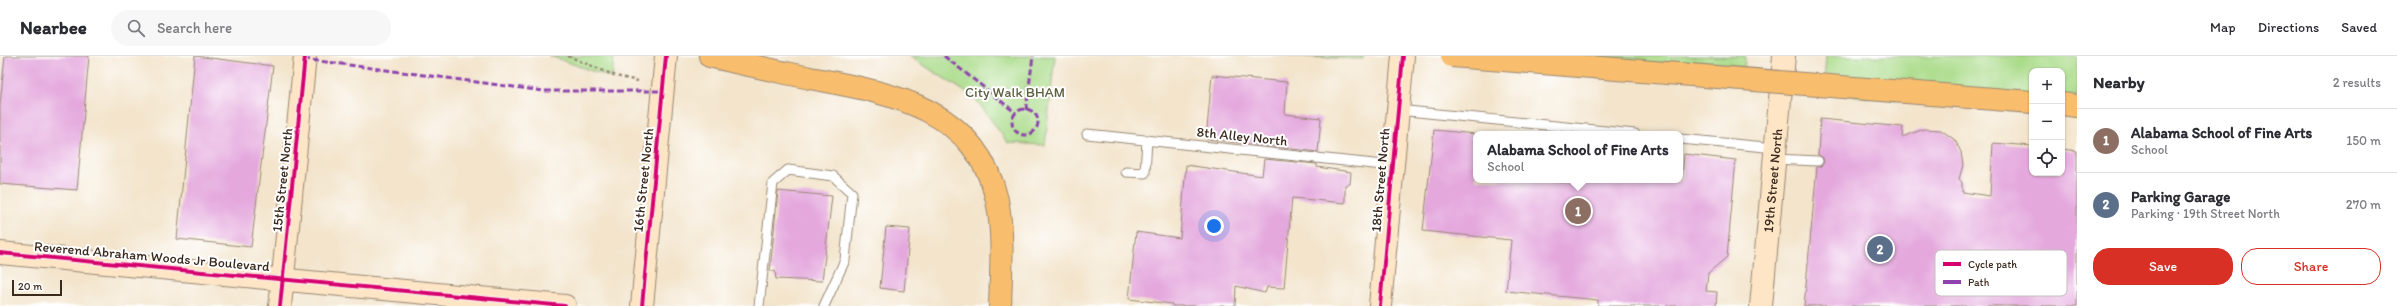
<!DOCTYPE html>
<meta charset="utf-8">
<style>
:root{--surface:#fff;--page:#f7f7f7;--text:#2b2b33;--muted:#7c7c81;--line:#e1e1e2;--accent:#d93025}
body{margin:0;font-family:Itim,sans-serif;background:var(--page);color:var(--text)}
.controls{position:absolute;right:12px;top:12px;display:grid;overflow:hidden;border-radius:8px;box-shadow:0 1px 3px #0004}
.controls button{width:36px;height:36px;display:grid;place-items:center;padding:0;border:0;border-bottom:1px solid var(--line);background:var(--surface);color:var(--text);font:20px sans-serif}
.scale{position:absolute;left:12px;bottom:10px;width:50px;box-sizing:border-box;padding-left:4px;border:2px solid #3b2a1e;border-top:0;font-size:11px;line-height:14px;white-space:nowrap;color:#3b2a1e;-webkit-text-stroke:3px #fff;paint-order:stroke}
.you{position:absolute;left:1214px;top:170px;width:14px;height:14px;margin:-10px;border:3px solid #fff;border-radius:50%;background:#1a73e8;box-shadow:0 0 0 6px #1a73e833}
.badge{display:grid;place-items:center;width:26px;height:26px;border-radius:50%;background:var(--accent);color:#fff;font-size:13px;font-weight:700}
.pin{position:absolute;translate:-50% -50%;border:2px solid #fff;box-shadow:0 1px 4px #0006}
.popup{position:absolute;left:1473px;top:75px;width:210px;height:52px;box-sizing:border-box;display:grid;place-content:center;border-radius:8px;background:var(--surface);filter:drop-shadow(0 1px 3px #0005);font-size:13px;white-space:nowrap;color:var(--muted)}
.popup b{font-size:15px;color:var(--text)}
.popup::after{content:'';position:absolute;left:50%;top:100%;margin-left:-8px;border:8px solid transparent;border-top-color:var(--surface)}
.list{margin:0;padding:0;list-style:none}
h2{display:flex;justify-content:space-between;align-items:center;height:52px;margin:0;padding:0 16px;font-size:17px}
h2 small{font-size:13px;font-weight:400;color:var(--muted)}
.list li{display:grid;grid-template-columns:26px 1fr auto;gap:12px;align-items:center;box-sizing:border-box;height:64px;padding:0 16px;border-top:1px solid var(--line)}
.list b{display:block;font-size:15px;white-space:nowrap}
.list p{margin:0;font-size:13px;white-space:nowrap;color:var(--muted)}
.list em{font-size:13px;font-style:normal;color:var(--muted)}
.actions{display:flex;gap:8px;padding:12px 16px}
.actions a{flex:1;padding:9px 0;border:1px solid var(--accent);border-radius:16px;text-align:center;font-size:14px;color:var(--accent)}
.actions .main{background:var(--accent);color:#fff}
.icon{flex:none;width:22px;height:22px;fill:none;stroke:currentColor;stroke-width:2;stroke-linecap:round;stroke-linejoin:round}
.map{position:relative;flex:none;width:2077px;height:250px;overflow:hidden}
header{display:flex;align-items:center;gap:24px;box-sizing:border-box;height:56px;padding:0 20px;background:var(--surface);border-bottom:1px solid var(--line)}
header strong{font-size:19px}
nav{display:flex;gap:22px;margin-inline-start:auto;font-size:14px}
.search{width:280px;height:36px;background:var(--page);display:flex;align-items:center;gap:10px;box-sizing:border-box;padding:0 14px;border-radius:22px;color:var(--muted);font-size:15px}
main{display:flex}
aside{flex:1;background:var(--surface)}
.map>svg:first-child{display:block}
</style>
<header>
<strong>Nearbee</strong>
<div class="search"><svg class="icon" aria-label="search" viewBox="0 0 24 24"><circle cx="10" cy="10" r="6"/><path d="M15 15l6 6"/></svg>Search here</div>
<nav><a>Map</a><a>Directions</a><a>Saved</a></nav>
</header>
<main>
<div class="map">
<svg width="2077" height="250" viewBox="0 0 2077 250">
<rect width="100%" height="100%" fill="#fff"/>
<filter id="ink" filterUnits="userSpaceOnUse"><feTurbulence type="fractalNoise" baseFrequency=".025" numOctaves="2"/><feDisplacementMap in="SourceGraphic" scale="8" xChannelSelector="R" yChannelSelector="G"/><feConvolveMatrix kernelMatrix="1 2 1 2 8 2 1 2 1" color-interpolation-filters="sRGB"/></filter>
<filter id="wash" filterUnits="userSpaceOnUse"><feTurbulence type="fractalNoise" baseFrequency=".012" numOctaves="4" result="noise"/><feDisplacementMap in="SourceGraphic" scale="16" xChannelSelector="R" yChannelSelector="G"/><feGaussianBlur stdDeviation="0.9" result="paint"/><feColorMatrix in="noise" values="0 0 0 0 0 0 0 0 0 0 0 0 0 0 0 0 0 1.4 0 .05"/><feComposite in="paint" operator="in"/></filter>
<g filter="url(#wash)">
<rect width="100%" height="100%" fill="#f3e4cb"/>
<g fill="#aadc8a" stroke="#728354">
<polygon points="550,0 614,0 612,22"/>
<polygon points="909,0 1055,0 1045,89 1008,87 975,42"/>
<polygon points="1289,0 1363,0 1363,3"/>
<polygon points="1445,0 1745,0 1743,26"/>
<polygon points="1826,0 2077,0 2077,60 2062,59 2062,15 2032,15 2032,56 1823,37"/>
</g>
<g id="blocks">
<g fill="#e4a8dd">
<polygon points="5,0 89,0 77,134 0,128 0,49"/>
<polygon points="195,0 273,10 251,191 177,183"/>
<polygon points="1212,19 1287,26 1285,58 1321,62 1318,96 1206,83"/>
<polygon points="1820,63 1903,71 1902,81 1924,73 1941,74 1955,84 1961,96 1963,109 1959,123 1962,126 1962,136 1990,140 1993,87 2032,90 2032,117 2062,117 2062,93 2077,95 2077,250 1804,250 1817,111 1821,110 1824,106 1823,102 1818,99"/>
<polygon points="1434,74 1476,78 1476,124 1544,124 1572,127 1573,124 1682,124 1684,98 1736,104 1727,201 1708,217 1706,235 1717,236 1716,250 1598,250 1598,244 1506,235 1511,184 1423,175"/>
<polygon points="1264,103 1317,108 1317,111 1351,116 1350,128 1345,129 1345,147 1292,142 1284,232 1267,231 1265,237 1236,230 1235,250 1172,250 1172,248 1129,243 1136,176 1180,182 1186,109 1262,120"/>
<polygon points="778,135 832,140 822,225 776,223 775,215 770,215"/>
<polygon points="886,171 910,173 904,235 880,232"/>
</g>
</g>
</g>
<g filter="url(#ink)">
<use href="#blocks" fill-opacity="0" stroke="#978774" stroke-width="1"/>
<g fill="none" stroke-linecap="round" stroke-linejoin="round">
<defs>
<g id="lane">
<polyline points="1398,54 1635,78"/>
<polyline points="1087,78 1393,110"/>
<polyline points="1680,83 1776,92"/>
<polyline points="1775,103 1818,105"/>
<polyline points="1126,116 1145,117 1147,84"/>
<polyline points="759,250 773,127 788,114 833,120 852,137 845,204 824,250"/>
</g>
<g id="secondary">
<polyline points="0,197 565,250"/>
<polyline points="280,250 305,0"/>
<polyline points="642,250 666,0"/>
<polyline points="1380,250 1403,0"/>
<path id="s1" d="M1761,250l23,-250"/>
</g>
<g id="highway">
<path d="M710,0c33,8 67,15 100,22 80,15 166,29 187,122 7,35 4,71 3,106"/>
<polyline points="2062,48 2077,50"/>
</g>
</defs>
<use href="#lane" stroke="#978774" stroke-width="11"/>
<use href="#secondary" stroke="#978774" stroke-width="24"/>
<use href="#highway" stroke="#978774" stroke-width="24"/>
<polyline stroke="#978774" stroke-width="2.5" stroke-dasharray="3 3" stroke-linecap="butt" points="568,0 616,20 638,25"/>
<use href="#lane" stroke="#fff" stroke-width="9"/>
<use href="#secondary" stroke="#fde5c5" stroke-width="22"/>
<use href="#highway" stroke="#f9be6d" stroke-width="22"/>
<defs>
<polyline id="highway-bridge" points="1452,0 2032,46"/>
</defs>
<use href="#highway-bridge" stroke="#978774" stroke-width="24" stroke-linecap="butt"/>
<use href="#highway-bridge" stroke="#f9be6d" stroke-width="22"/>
<g stroke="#8e44ad" stroke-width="3" stroke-dasharray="6 3" stroke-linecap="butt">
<polyline points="944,0 1016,57"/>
<polyline points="304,3 544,35 663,35"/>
<circle cx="1025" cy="66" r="13"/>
<polyline points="1026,54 1033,0"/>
</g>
<defs>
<g id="cycleway">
<polyline points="0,197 565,250"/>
<polyline points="280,250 305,0"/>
<polyline points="642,250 666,0"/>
<polyline points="1380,250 1403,0"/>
</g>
</defs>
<use href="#cycleway" stroke="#fff" stroke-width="6"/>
<use href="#cycleway" stroke="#d6006c" stroke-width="4"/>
</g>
</g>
<g text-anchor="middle" stroke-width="4" stroke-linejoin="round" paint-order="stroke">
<g font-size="14" fill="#5c5f3e" stroke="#fff">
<text x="1015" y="41">City Walk BHAM</text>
</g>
<g font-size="14" fill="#3b2a1e" stroke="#fff">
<text transform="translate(1242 80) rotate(6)" y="5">8th Alley North</text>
<text transform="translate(282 124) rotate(-84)" y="5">15th Street North</text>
<text transform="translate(643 124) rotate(-84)" y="5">16th Street North</text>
<text transform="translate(1380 124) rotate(-85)" y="5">18th Street North</text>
<text dy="5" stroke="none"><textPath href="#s1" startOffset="126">19th Street North</textPath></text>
<text transform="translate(152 200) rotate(5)" y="5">Reverend Abraham Woods Jr Boulevard</text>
</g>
</g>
<rect x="1935" y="194" width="132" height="46" rx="6" fill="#fff" stroke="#c4bfbc" stroke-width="1"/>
<rect x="1943" y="206" width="18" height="4" fill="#d6006c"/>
<rect x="1943" y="224" width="18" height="4" fill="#8e44ad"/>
<g font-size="11" fill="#3b2a1e">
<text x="1968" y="212">Cycle path</text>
<text x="1968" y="230">Path</text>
</g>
</svg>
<div class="controls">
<button>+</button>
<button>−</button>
<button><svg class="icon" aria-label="locate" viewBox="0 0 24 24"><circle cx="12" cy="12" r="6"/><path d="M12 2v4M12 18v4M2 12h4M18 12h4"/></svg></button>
</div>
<div class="scale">20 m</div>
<div class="you"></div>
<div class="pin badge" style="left:1578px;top:155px;background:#8d6e63">1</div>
<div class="popup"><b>Alabama School of Fine Arts</b>School</div>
<div class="pin badge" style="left:1880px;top:193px;background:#5c6f8a">2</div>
</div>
<aside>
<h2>Nearby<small>2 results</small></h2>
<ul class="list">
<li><span class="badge" style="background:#8d6e63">1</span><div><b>Alabama School of Fine Arts</b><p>School</p></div><em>150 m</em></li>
<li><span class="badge" style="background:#5c6f8a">2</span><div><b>Parking Garage</b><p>Parking · 19th Street North</p></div><em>270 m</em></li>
</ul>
<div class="actions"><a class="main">Save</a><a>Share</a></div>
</aside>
</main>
